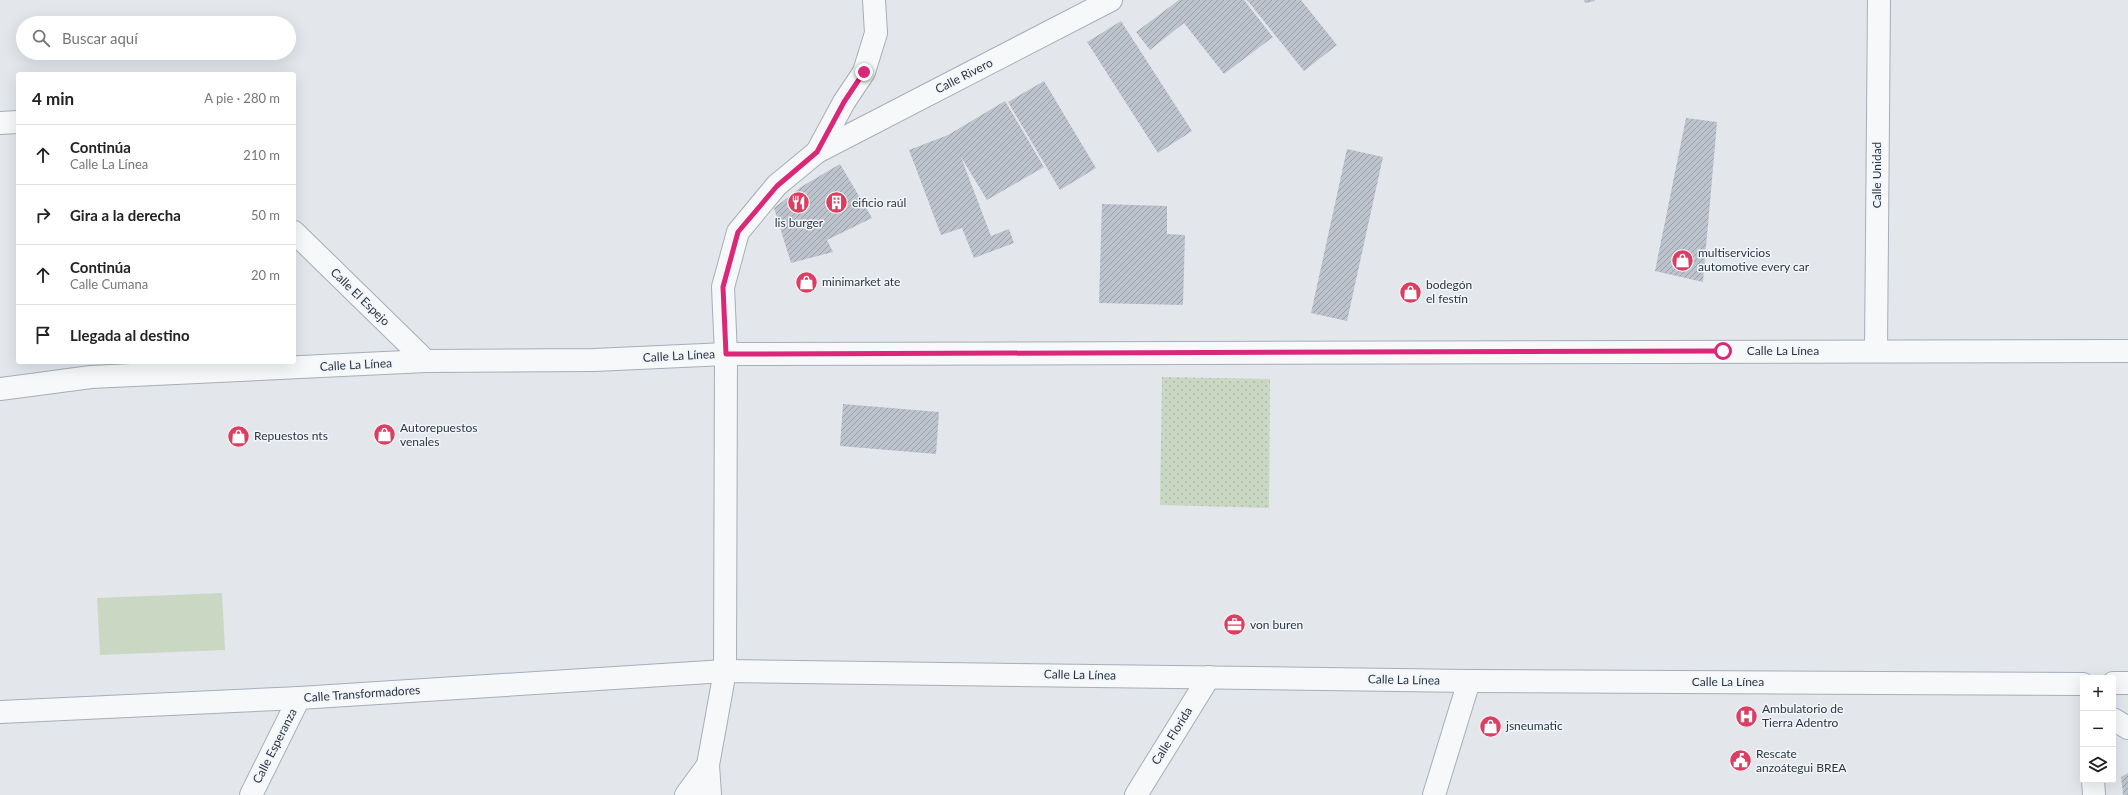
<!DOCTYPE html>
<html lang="es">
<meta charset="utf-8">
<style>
:root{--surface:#fff;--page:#f2f2f2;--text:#222;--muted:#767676;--line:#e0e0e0}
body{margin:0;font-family:Lato,sans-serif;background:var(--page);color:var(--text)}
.controls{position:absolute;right:12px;bottom:12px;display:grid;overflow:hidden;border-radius:4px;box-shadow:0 4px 16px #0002}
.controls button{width:36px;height:36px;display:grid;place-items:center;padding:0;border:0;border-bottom:1px solid var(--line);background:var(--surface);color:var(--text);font:20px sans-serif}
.stop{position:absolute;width:12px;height:12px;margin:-9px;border:3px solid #db2777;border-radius:50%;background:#fff}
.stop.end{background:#db2777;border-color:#fff;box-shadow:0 1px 4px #0008}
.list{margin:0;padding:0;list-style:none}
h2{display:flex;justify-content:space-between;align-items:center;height:52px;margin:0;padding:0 16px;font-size:17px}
h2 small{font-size:13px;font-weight:400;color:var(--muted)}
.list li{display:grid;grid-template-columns:26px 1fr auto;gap:12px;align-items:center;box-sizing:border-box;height:60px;padding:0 16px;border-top:1px solid var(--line)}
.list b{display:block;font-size:15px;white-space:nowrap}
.list p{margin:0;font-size:13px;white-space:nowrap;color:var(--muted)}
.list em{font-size:13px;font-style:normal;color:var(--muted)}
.icon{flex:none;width:22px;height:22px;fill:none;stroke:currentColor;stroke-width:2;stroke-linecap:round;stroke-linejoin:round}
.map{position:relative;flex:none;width:2128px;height:795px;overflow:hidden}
.search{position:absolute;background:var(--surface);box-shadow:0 4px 16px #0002;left:16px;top:16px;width:280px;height:44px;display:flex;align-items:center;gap:10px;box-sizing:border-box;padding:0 14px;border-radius:22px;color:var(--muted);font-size:15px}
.panel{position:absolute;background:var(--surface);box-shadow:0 4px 16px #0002;left:16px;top:72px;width:280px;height:292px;border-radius:4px}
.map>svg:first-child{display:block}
</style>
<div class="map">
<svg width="2128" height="795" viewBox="0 0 2128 795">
<defs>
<pattern id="park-dots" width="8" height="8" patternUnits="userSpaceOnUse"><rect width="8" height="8" fill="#c9d7c3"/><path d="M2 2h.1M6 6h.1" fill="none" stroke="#adb9a9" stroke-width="1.8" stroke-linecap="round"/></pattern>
<pattern id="building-hatch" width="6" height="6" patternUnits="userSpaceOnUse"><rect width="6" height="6" fill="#bcc3cd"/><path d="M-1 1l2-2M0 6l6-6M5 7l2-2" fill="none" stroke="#999fa8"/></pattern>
</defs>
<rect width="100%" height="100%" fill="#e3e7ec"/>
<polygon fill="#c9d7c3" points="222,593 225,650 100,655 97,598"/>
<polygon fill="url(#park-dots)" points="1162,377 1270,379 1269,508 1160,505"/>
<g fill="url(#building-hatch)">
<polygon points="1179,0 1244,0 1273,37 1224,74 1184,23 1150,50 1136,32"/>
<polygon points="1247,0 1301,0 1337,45 1304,71"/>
<polygon points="1584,0 1595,0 1595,1 1585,3"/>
<polygon points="1121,21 1192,131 1158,153 1087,42"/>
<polygon points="1044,81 1096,168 1060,190 1008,102"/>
<polygon points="1005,101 1044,167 987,200 961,157 991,236 1009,229 1014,243 974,258 962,228 941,235 909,150 948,135"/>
<polygon points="1686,118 1717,122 1703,282 1655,271"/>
<polygon points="1347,149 1383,157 1347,321 1311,313"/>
<polygon points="840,164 872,218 827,240 833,252 791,263 774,208 801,187"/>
<polygon points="1102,204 1167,206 1167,234 1185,235 1183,305 1099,303"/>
<polygon points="843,404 939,412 936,454 840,446"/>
<polygon points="2128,773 2128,795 2123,795 2121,777"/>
</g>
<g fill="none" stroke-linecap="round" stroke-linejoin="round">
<defs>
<g id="minor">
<polyline points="0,123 18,122"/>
<polyline points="817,152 844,102 864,72 876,33 874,0"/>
<polyline points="294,232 426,361"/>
<polyline points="1876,351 1879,0"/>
<polyline points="0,389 91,377 426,361 594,360 726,354 2128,351"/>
<polyline points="2113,683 2128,683"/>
<polyline points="0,712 299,698 725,671 1469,681 2083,684"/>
<polyline points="2113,719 2128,728"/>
<polyline points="708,765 710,795"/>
<polyline points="2093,780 2094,795"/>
<polyline points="251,795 299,698"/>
<polyline points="686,795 708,765 725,671 726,354 723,287 738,232 777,185 817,152 1111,0"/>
<polyline points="1136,795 1209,677"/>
<polyline points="1434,795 1469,681"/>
</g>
</defs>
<use href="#minor" stroke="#a7aeb7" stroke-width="24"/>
<use href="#minor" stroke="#f6f8fa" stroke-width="22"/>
</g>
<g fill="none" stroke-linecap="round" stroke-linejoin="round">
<polyline stroke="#db2777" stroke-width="5" points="864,72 844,102 817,152 777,186 738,232 723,287 726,354 1723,351"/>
</g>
<defs>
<symbol id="restaurant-disc" viewBox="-11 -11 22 22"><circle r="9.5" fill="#db3e60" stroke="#f3f6f9"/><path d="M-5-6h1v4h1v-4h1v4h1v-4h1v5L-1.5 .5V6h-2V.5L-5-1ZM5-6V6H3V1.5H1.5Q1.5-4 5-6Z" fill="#fff"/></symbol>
<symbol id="building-disc" viewBox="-11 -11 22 22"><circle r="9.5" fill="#db3e60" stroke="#f3f6f9"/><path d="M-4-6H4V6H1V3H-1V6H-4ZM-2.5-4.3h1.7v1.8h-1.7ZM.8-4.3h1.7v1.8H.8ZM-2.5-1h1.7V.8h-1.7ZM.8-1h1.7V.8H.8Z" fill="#fff"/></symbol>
<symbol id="shop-disc" viewBox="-11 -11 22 22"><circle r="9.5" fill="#db3e60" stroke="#f3f6f9"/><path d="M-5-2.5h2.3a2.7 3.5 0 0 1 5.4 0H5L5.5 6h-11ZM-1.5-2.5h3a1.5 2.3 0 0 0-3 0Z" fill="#fff"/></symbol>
<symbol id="office-disc" viewBox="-11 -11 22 22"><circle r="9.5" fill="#db3e60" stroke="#f3f6f9"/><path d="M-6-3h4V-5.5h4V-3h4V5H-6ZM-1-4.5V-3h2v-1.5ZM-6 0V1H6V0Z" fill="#fff"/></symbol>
<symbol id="hospital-disc" viewBox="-11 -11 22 22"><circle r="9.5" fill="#db3e60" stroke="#f3f6f9"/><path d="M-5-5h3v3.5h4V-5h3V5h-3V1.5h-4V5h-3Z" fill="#fff"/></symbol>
<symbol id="civic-disc" viewBox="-11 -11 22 22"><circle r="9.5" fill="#db3e60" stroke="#f3f6f9"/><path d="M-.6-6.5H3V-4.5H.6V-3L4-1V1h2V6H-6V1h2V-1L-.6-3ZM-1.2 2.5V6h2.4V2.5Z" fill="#fff"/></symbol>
</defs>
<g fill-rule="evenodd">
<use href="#restaurant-disc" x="786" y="190" width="25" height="25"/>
<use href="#building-disc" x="824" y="190" width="25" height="25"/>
<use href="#shop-disc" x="1670" y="248" width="25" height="25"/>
<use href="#shop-disc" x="794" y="270" width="25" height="25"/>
<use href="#shop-disc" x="1398" y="280" width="25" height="25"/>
<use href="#shop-disc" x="372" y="422" width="25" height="25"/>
<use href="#shop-disc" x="226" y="424" width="25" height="25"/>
<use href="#office-disc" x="1222" y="612" width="25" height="25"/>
<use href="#hospital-disc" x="1734" y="704" width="25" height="25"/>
<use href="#shop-disc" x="1478" y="714" width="25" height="25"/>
<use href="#civic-disc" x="1728" y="748" width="25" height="25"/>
</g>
<g text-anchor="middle" stroke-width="3" stroke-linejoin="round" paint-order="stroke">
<g font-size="12" fill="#293546" stroke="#f3f6f9">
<text transform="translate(964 76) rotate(-27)" y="4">Calle Rivero</text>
<text transform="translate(1877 175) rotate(-90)" y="4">Calle Unidad</text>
<text transform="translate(360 297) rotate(44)" y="4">Calle El Espejo</text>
<text x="1783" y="355">Calle La Línea</text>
<text transform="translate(679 356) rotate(-3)" y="4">Calle La Línea</text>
<text transform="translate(356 365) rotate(-3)" y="4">Calle La Línea</text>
<text transform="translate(1080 675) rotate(1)" y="4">Calle La Línea</text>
<text transform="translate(1404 680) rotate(1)" y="4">Calle La Línea</text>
<text x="1728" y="686">Calle La Línea</text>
<text transform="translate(362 694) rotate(-4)" y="4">Calle Transformadores</text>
<text transform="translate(1172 736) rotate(-58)" y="4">Calle Florida</text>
<text transform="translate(275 746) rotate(-63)" y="4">Calle Esperanza</text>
</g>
<g font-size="12" fill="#293546" stroke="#f3f6f9" text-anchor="start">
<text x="852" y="207">eificio raúl</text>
<text x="799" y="227" text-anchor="middle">lis burger</text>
<text x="1698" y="257">multiservicios<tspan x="1698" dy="14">automotive every car</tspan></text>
<text x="822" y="286">minimarket ate</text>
<text x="1426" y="289">bodegón<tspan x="1426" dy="14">el festín</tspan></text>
<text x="400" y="432">Autorepuestos<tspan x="400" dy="14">venales</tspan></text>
<text x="254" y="440">Repuestos nts</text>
<text x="1250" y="629">von buren</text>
<text x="1762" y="713">Ambulatorio de<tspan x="1762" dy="14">Tierra Adentro</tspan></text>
<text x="1506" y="730">jsneumatic</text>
<text x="1756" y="758">Rescate<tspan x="1756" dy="14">anzoátegui BREA</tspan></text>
</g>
</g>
</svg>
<div class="controls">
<button>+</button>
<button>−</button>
<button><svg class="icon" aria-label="layers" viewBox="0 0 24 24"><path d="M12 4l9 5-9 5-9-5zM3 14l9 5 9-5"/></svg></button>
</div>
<div class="stop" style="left:1723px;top:351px"></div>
<div class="stop end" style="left:864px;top:72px"></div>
<div class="search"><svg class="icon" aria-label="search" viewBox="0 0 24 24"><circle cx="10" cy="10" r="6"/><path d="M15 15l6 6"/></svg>Buscar aquí</div>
<section class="panel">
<h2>4 min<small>A pie · 280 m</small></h2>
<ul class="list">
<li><svg class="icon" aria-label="ahead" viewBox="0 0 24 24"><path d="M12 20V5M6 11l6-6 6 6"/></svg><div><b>Continúa</b><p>Calle La Línea</p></div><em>210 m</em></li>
<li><svg class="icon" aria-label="right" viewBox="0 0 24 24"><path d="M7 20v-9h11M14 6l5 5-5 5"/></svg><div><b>Gira a la derecha</b></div><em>50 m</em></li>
<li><svg class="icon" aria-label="ahead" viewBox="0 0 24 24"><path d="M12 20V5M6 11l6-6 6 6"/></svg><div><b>Continúa</b><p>Calle Cumana</p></div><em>20 m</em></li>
<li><svg class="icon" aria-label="arrive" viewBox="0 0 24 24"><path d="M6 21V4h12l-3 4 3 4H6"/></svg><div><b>Llegada al destino</b></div></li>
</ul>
</section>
</div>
